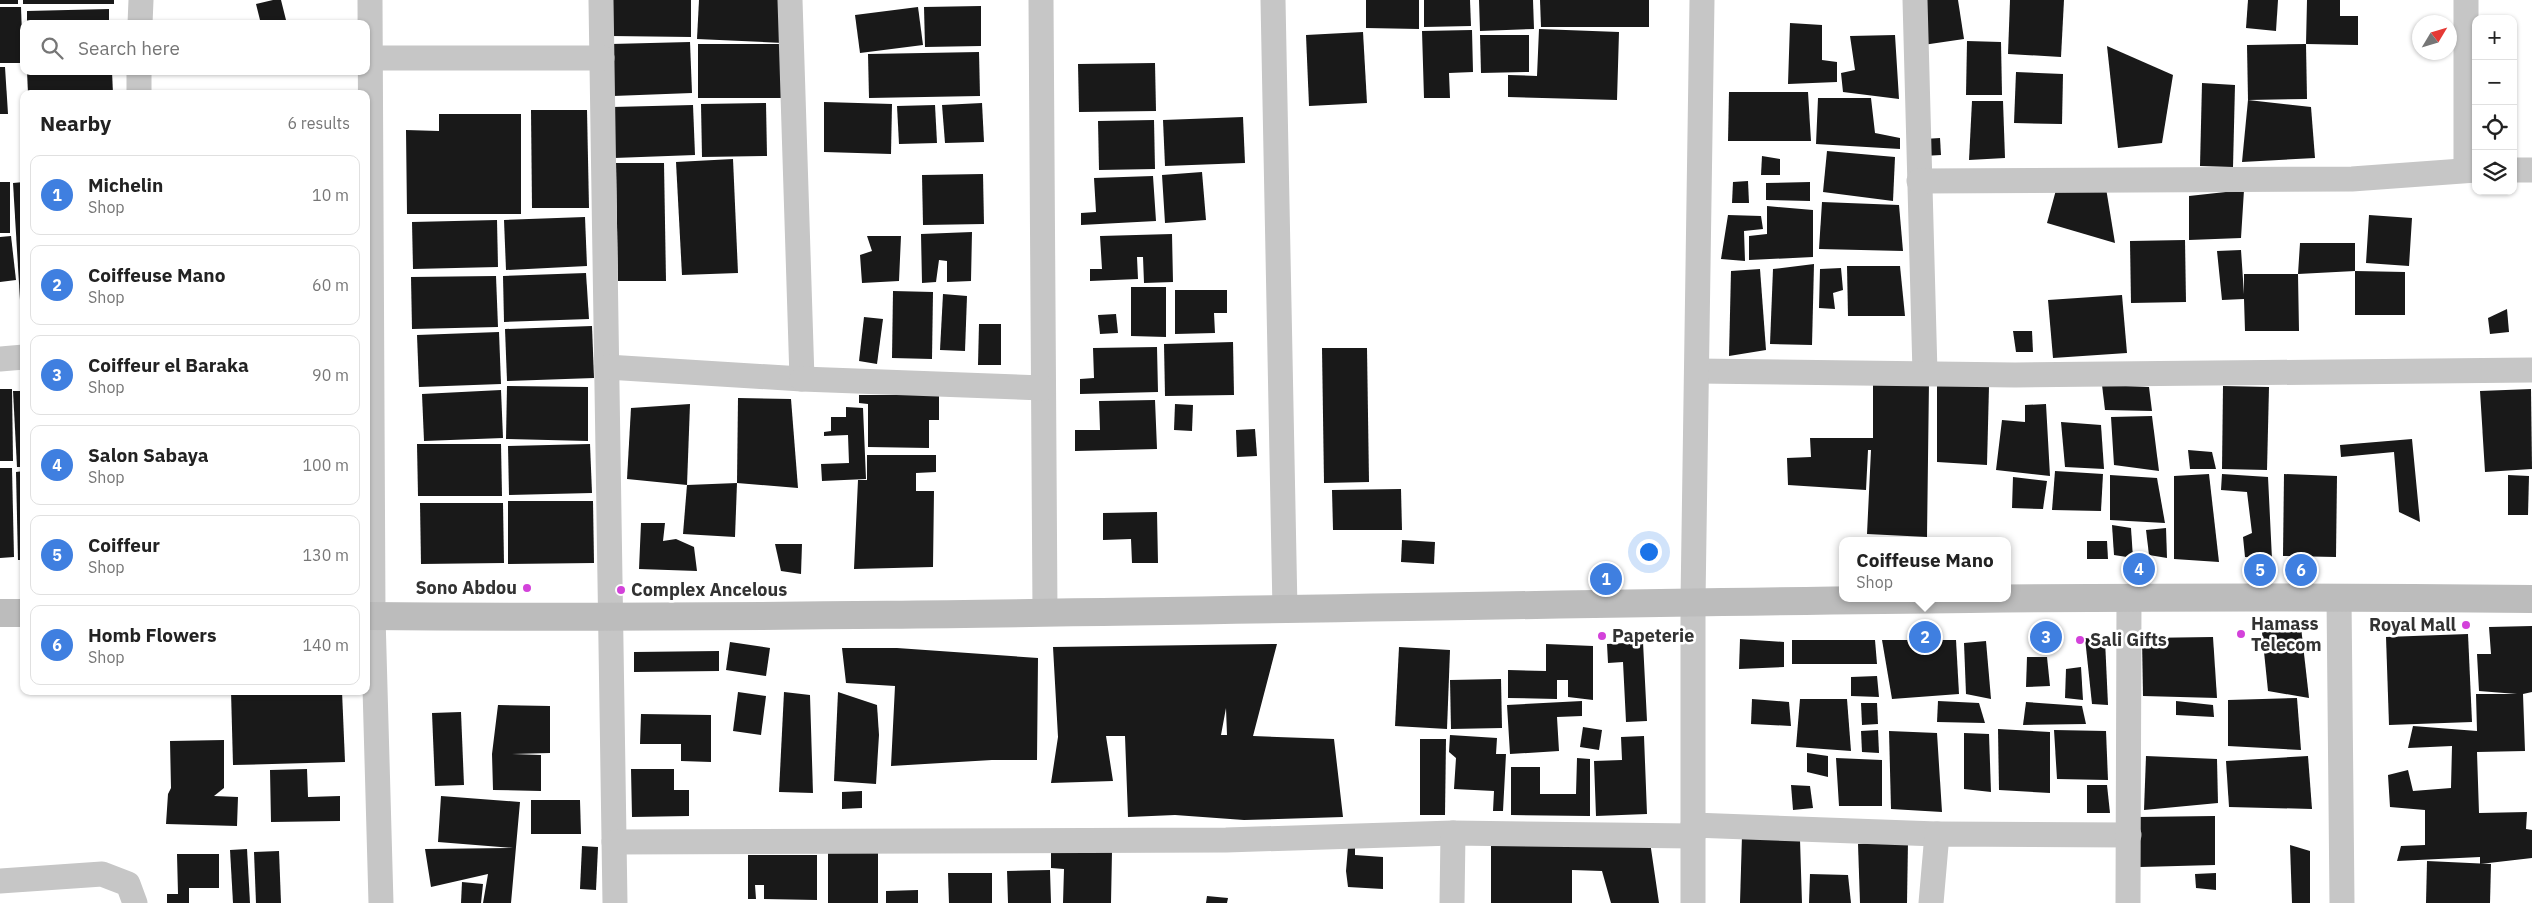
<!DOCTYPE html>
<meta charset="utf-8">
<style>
:root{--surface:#fff;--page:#f2f2f2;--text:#222;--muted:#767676;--line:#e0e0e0;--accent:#2563eb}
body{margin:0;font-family:"IBM Plex Sans",sans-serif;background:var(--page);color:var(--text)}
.controls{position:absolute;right:15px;top:15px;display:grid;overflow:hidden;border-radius:10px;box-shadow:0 1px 4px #0004}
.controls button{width:45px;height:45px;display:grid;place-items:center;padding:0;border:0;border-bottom:1px solid var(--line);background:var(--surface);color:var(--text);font:25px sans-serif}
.compass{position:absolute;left:2412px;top:15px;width:45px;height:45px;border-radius:50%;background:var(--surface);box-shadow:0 1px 4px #0004;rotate:52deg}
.you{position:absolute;left:1648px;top:551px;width:18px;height:18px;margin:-12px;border:4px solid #fff;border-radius:50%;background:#1a73e8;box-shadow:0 0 0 8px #1a73e833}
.badge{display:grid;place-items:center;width:32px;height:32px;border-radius:50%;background:var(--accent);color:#fff;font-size:16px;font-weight:700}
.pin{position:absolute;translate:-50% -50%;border:2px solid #fff;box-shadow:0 1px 5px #0006}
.popup{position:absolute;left:1839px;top:537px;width:172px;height:65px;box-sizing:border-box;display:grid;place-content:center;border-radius:10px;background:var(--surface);filter:drop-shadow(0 1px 4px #0005);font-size:16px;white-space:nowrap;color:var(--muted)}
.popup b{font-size:19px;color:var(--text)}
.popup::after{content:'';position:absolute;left:50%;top:100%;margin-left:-10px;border:10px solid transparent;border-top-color:var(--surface)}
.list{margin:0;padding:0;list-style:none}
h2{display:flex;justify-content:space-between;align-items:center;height:65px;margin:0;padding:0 20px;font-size:21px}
h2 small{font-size:16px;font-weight:400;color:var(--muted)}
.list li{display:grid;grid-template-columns:32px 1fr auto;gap:15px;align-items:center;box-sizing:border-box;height:80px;margin:0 10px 10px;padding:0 10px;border:1px solid var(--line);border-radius:10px}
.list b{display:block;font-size:19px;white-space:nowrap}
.list p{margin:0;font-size:16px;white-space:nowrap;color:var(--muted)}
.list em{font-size:16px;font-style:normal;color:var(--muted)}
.icon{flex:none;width:28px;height:28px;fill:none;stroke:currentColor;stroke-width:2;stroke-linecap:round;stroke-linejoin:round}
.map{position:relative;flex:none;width:2532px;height:903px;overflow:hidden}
.search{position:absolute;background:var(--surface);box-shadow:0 1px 4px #0004;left:20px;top:20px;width:350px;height:55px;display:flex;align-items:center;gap:12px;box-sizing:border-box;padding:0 18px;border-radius:10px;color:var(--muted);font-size:19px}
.panel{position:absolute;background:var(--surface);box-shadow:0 1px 4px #0004;left:20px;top:90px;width:350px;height:605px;border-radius:10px}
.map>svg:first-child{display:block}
</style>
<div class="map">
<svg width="2532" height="903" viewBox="0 0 2532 903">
<rect width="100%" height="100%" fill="#fff"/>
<g fill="#191919" fill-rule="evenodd">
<rect x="0" y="0" width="18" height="4"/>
<rect x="23" y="0" width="91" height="4"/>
<polygon points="273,0 281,0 287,24 261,24 256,4"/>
<polygon points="611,0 691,0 691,37 611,36"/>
<polygon points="699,0 785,0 783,43 697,39"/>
<polygon points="1366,0 1419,0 1419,29 1366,28"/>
<polygon points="1424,0 1470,0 1471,26 1424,27"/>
<polygon points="1479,0 1533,0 1534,29 1480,31"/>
<polygon points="1540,0 1649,0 1649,27 1541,27"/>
<polygon points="1925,0 1958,0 1964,39 1923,45"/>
<polygon points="2010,0 2064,0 2061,57 2008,54"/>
<polygon points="2248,0 2278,0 2276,31 2246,28"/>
<polygon points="2307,0 2340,0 2340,16 2358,16 2358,45 2306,44"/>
<polygon points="981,6 981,46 925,47 924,7"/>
<polygon points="0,7 21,7 23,63 0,63"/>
<polygon points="918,7 923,45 860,53 855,15"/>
<polygon points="109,9 109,24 27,24 27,11"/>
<polygon points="1790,23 1822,25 1822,60 1837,62 1837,82 1788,84"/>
<polygon points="1539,29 1619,32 1617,100 1508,97 1508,75 1537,76"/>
<polygon points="1472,30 1473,72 1449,73 1450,98 1424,98 1422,31"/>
<polygon points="1363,32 1367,103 1309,106 1306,35"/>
<polygon points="1480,35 1529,35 1529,72 1481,73"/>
<polygon points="1895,35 1899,99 1843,92 1841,73 1855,70 1850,36"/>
<polygon points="1967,41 2001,42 2002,95 1966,95"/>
<polygon points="690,42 692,93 613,96 611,44"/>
<rect x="698" y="44" width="86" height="54"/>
<polygon points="2306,44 2307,99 2248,100 2247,45"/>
<polygon points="2107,46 2173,75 2162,143 2118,148"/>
<polygon points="979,52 980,96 869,98 868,54"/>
<polygon points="1155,63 1156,111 1079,112 1078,64"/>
<polygon points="0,67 5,67 8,114 0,114"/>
<polygon points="27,71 112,71 113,94 28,94"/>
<polygon points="2016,72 2063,74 2062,124 2014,123"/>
<polygon points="2202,83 2235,85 2233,167 2200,166"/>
<polygon points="1729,92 1808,92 1811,141 1728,141"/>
<polygon points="1818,98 1871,98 1875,133 1900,138 1900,149 1816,144"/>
<polygon points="2248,100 2311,107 2315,158 2242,162"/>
<polygon points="1972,101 2003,101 2005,158 1969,160"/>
<polygon points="824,102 892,104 891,154 824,152"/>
<polygon points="766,103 767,156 702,157 701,104"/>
<polygon points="982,103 984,142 945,143 942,105"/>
<polygon points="693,105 695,155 614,158 612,107"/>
<polygon points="935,105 937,143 899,144 897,106"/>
<polygon points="531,110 587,110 589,208 532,208"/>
<polygon points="439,114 521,114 521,214 407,214 406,130 439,131"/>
<polygon points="1243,117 1245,163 1165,166 1163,120"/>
<polygon points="1154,120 1155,169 1099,170 1098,121"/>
<polygon points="1940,138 1941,155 1923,156 1924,139"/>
<polygon points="1827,151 1895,157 1893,201 1823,192"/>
<polygon points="1762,156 1780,159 1780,175 1761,175"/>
<polygon points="733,159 738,273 682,275 676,162"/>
<polygon points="616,163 664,163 666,281 618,281"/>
<polygon points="1202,172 1206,220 1165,223 1162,175"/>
<polygon points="983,174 984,224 923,225 922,175"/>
<polygon points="1153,176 1156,221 1081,225 1081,213 1096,212 1094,178"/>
<polygon points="1748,181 1749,203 1732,203 1733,182"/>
<rect x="0" y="182" width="10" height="51"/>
<polygon points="24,182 24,300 20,300 13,183"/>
<polygon points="1810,182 1810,201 1766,200 1766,183"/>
<polygon points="2105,182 2115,243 2047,223 2056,190"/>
<polygon points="2244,190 2241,238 2189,240 2189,196"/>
<polygon points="1822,202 1899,205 1903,251 1819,249"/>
<polygon points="1767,206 1813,210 1813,257 1749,260 1749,236 1767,234"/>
<polygon points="1728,215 1761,216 1763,229 1744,231 1745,261 1721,259"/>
<polygon points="2369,215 2412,218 2409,266 2366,263"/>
<polygon points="585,217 587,266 506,270 504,220"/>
<polygon points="497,220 498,267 413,269 412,222"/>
<polygon points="972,232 971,281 947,282 947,261 939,260 936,282 922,283 921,234"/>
<polygon points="1172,234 1173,282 1144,283 1143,257 1137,257 1138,279 1090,281 1090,269 1102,269 1100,236"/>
<polygon points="11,236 16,280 0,282 0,237"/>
<polygon points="867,236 901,236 899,281 862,283 860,255 872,251"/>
<polygon points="2185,240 2186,302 2131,303 2130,241"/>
<polygon points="2300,243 2355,243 2355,271 2405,272 2405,315 2355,315 2355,271 2298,274 2299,331 2245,331 2244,299 2222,300 2217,251 2241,250 2244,294 2244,274 2298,274"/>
<polygon points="1814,264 1812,345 1770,344 1773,269"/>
<polygon points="1847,266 1900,266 1905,316 1848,316"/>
<polygon points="1841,268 1843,290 1833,293 1835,309 1819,308 1820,269"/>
<polygon points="1760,269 1766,350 1729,356 1731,271"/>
<polygon points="586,273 589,319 504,322 503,276"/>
<polygon points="496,276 498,327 412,329 411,277"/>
<polygon points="1131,287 1166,287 1166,337 1131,336"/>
<polygon points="1175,290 1227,290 1227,313 1214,313 1215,333 1175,334"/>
<polygon points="893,291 933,292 932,359 892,358"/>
<polygon points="943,294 967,296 965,351 940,350"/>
<polygon points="2122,295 2127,353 2053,358 2048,300"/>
<polygon points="2507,309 2509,332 2490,334 2488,318"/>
<polygon points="1116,314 1118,333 1100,334 1098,315"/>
<polygon points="864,317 883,319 877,364 859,361"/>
<polygon points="979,324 1001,324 1001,365 978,365"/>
<polygon points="592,326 594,378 507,381 505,329"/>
<polygon points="2013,331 2032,331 2033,352 2016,352"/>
<polygon points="499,332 501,384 419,387 417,335"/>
<polygon points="1233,342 1234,395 1165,396 1164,344"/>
<polygon points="1157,347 1158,392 1080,394 1080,379 1094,378 1093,348"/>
<polygon points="1322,348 1367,348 1369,482 1324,483"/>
<polygon points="1873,379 1929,381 1927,537 1867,534 1871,450 1868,450 1866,490 1788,485 1787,458 1811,457 1810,438 1873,438"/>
<polygon points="1937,385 1989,386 1987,465 1937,462"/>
<polygon points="2102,385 2149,387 2152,411 2105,410"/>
<polygon points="507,386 588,387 588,441 506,439"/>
<polygon points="2223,386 2269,387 2267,470 2222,469"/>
<polygon points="0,389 12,389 13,461 0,461"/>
<polygon points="2531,389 2532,469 2485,472 2480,391"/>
<polygon points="501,390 503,438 424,441 422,394"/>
<polygon points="13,391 24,391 24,467 17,467"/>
<polygon points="859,395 939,395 939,420 929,420 929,448 868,447 868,404 859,403"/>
<polygon points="738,398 791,399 798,488 737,483"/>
<polygon points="1155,400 1157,449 1075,451 1075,430 1100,430 1099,401"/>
<polygon points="690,404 687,485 627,479 631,408"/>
<polygon points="1175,404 1193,405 1192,431 1174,430"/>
<polygon points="2046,404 2050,476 1996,470 2002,420 2025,422 2025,405"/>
<polygon points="846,407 863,408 866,479 822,481 821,464 849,463 848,435 824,436 824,432 831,431 831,417 846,417"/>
<polygon points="2152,416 2159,471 2114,465 2111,417"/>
<polygon points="2061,422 2101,425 2104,469 2065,467"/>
<polygon points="1255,429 1257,456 1237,457 1236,430"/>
<polygon points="2412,439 2420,522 2399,512 2394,452 2341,457 2340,445"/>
<polygon points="417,444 501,444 502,496 418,496"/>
<polygon points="590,444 592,493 509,495 508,446"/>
<polygon points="2188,450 2212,452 2216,469 2190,469"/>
<polygon points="867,455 936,455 936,472 916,473 916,491 934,491 933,567 854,569 858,480 867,480"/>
<polygon points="0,468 12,468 14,557 0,558"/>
<polygon points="24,471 24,560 18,560 16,472"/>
<polygon points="2055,471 2103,474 2101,511 2052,510"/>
<polygon points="2209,474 2219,562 2174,559 2174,476"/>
<polygon points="2222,474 2268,477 2272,559 2245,557 2243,537 2252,533 2247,492 2221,490"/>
<polygon points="2284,474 2337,476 2336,557 2283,556"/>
<polygon points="2110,475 2157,478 2165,523 2110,520"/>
<polygon points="2508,475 2529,476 2528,515 2508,515"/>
<polygon points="2013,477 2047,481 2043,509 2012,508"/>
<polygon points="737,483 735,537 683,534 687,485"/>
<polygon points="1401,489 1402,530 1333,530 1332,490"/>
<polygon points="508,501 593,501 594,563 508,564"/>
<polygon points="420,503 503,503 504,563 421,564"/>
<polygon points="1157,512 1158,563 1132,563 1131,539 1103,540 1103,513"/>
<polygon points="641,523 665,523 663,541 676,539 694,547 697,571 639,569"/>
<polygon points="2112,525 2131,528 2133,558 2114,555"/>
<polygon points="2166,528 2167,558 2149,555 2146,530"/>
<polygon points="1402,540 1435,542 1434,564 1401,562"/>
<polygon points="2087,541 2107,541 2108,559 2087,559"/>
<polygon points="775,544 802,544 801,574 781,571"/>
<polygon points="2532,626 2532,692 2523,694 2525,751 2477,752 2479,813 2527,812 2526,829 2532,830 2532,858 2480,864 2480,857 2397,861 2401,846 2425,845 2425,810 2390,807 2388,775 2408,770 2413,791 2451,788 2452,746 2408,748 2413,726 2477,731 2476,694 2517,694 2479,691 2477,654 2491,654 2489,627"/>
<polygon points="2301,627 2309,698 2268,691 2262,632"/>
<polygon points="2468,634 2472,722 2389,725 2386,637"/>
<polygon points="2213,637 2217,698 2143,696 2142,638"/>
<polygon points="2085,638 2105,640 2108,705 2092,704"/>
<polygon points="1740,639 1784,642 1784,667 1739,669"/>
<polygon points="1792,640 1875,640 1877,664 1792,664"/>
<polygon points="1882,640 1956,640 1959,694 1892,699"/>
<polygon points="1986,641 1991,699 1966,694 1964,643"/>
<polygon points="730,642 770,648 766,676 726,670"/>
<polygon points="1643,642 1647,721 1626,722 1623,662 1608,663 1607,644"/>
<path d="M1277,644l-24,92 81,3 9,78 -99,3 -69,-5 -47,2 -3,-81h-19l7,45 -62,2 7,-46 -5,-90zM1226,708l1,27h-6z"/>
<polygon points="1546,644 1593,646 1593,700 1568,697 1568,680 1557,680 1557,699 1508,698 1508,670 1546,671"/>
<polygon points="1399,647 1450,650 1447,729 1395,726"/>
<polygon points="842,648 897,648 1038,658 1037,760 992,760 891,766 895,686 846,683"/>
<polygon points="719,651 719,671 634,672 634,652"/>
<polygon points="2027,657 2047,657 2050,686 2026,687"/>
<polygon points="2081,667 2083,700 2065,698 2066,669"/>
<polygon points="1877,676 1879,697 1851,696 1851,677"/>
<polygon points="1501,679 1502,728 1451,729 1450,680"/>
<polygon points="231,691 342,691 345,762 233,765"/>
<polygon points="738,692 766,696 761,735 733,731"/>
<polygon points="784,692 810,695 813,793 779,792"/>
<polygon points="838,692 877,705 879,735 876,784 834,781"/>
<polygon points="2297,698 2301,750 2228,746 2228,700"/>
<polygon points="1752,699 1789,702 1791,726 1751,724"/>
<polygon points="1800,699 1847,699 1851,751 1796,747"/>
<polygon points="1582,701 1582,716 1557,717 1559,751 1510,754 1507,705"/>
<polygon points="1938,701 1979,703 1985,723 1937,722"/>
<polygon points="2176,701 2213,705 2214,717 2176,715"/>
<polygon points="2026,702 2082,706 2086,724 2023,725"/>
<polygon points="1861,703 1877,703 1878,724 1862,725"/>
<polygon points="498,705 550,706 550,753 512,754 541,755 541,791 493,790 492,754"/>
<polygon points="461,712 464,785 435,786 432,713"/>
<polygon points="641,714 711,715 711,762 681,761 681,744 640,744"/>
<polygon points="1583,727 1602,730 1599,750 1580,747"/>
<polygon points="1998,729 2050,732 2050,793 1999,790"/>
<polygon points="1878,730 1879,753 1862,752 1861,731"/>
<polygon points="2054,730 2106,731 2108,780 2057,779"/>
<polygon points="1889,731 1937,733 1942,812 1891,809"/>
<polygon points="1964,733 1989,734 1991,792 1964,789"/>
<polygon points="1450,735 1497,738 1496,754 1506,754 1503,811 1493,811 1494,791 1454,789 1456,758 1449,752"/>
<polygon points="1644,736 1647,814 1596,816 1594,761 1622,760 1621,737"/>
<polygon points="1420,739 1446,739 1445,815 1420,815"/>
<polygon points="224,740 224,788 214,796 238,797 237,826 166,824 168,794 171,788 170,741"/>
<polygon points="1807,753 1828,756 1828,777 1807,772"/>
<polygon points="2146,756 2217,759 2218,803 2144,810"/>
<polygon points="2308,756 2312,809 2229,807 2226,761"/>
<polygon points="1577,758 1590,759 1590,816 1511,815 1511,767 1540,767 1540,794 1576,794"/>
<polygon points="1836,758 1882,760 1882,806 1839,806"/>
<polygon points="307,769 308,797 340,796 340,821 271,822 270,770"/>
<polygon points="631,769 674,769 674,790 689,790 689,816 632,817"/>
<polygon points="1791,785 1810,786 1813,808 1793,810"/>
<polygon points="2087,785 2107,785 2110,813 2087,813"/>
<polygon points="862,791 862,808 842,809 842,792"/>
<polygon points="441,796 520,802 511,903 483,903 488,874 431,887 425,849 513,848 438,842"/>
<polygon points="531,800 580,800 581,834 531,834"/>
<polygon points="2215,816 2215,865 2140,867 2138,817"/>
<polygon points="1649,835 1659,903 1611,903 1602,871 1572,870 1572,903 1491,903 1491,845"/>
<polygon points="1742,835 1800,840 1802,903 1740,903"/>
<polygon points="1908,841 1907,903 1860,903 1858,844"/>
<polygon points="2290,845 2310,851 2310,903 2292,903"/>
<polygon points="582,846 598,847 596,890 580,889"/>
<rect x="828" y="846" width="50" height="57"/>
<polygon points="1348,847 1355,847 1355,855 1383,857 1383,889 1348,887 1346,871"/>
<polygon points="247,849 250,903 233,903 230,850"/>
<polygon points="1051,850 1112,851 1111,903 1063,903 1064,869 1051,868"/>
<polygon points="279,851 281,903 256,903 254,852"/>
<polygon points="177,854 219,854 219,888 189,888 189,903 167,903 167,894 178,894"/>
<polygon points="748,855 817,855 817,900 764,899 764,885 755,885 756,899 748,899"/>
<polygon points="2427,861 2491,864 2490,903 2426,903"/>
<polygon points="1050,870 1051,903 1008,903 1007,871"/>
<polygon points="948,873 992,873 992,903 949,903"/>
<polygon points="2216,873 2216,890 2196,888 2195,874"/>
<polygon points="1810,874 1848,875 1851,903 1809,903"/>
<polygon points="462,882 483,884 481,903 461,903"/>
<polygon points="918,890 918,903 886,903 886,891"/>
<polygon points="1207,896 1228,898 1227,903 1206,903"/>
</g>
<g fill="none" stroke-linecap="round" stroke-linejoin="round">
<g stroke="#c6c6c6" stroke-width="25">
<polyline points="370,0 373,616 381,903"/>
<polyline points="601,0 615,903"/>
<polyline points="1041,0 1045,613"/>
<polyline points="1273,0 1285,610"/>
<polyline points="1915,0 1925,373"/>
<polyline points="140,24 141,0"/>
<polyline points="369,58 602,58"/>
<polyline points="139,71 139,94"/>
<polyline points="2466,170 2466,0"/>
<polyline points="2513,170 2532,170"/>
<polyline points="1919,181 2352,179 2476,170"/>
<polyline points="0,359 24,357"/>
<polyline points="607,367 802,379 790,0"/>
<polyline points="1697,371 2015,375 2532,370"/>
<polyline points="802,379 1043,388"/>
<polyline points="2339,597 2342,903"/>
<polyline points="1693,825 1937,834"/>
<polyline points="614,842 1226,840 1453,833 1693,836"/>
<polyline points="0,881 102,874 128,884 135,903"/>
<polyline points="1452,903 1453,833"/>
<polyline points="1693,903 1693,601 1702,0"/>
<polyline points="1931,903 1937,834 2129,835"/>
<polyline points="2128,903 2129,598"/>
</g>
<g stroke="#bcbcbc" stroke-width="28">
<polyline points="0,613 24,613"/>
<path d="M366,616c722,6 1444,-26 2166,-17"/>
</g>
</g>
<g fill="#d342da" stroke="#fff" stroke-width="2">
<circle cx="527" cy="588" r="5"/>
<circle cx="621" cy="590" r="5"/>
<circle cx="2466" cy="625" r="5"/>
<circle cx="2241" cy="634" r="5"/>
<circle cx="1602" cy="636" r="5"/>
<circle cx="2080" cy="640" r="5"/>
</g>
<g text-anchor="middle" stroke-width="5" stroke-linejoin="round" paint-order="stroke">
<g font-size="18" font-weight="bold" fill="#323232" stroke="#fff" text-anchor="start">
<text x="517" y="594" text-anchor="end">Sono Abdou</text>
<text x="631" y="596">Complex Ancelous</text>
<text x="2251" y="630">Hamass<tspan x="2251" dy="21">Telecom</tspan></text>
<text x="2456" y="631" text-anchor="end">Royal Mall</text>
<text x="1612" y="642">Papeterie</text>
<text x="2090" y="646">Sali Gifts</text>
</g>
</g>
</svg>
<div class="controls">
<button>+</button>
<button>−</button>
<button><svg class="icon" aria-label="locate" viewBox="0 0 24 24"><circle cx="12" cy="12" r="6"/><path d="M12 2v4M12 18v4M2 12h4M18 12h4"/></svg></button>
<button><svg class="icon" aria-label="layers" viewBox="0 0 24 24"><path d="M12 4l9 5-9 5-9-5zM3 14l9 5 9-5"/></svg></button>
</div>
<svg class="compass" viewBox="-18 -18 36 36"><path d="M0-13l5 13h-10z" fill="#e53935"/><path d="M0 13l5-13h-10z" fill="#767676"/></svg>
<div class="you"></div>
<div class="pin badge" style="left:1606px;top:579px;background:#3f7fe0">1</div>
<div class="pin badge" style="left:1925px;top:637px;background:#3f7fe0">2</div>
<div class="popup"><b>Coiffeuse Mano</b>Shop</div>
<div class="pin badge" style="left:2046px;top:637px;background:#3f7fe0">3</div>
<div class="pin badge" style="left:2139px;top:569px;background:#3f7fe0">4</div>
<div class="pin badge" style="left:2260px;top:570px;background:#3f7fe0">5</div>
<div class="pin badge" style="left:2301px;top:570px;background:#3f7fe0">6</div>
<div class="search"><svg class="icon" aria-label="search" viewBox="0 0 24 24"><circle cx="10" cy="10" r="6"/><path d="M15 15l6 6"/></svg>Search here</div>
<section class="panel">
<h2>Nearby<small>6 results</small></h2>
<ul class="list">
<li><span class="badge" style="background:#3f7fe0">1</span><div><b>Michelin</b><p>Shop</p></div><em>10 m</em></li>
<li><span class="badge" style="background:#3f7fe0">2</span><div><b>Coiffeuse Mano</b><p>Shop</p></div><em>60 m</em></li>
<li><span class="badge" style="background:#3f7fe0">3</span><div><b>Coiffeur el Baraka</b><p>Shop</p></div><em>90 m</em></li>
<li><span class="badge" style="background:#3f7fe0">4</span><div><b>Salon Sabaya</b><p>Shop</p></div><em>100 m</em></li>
<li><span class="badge" style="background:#3f7fe0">5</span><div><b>Coiffeur</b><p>Shop</p></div><em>130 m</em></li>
<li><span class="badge" style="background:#3f7fe0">6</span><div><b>Homb Flowers</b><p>Shop</p></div><em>140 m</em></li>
</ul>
</section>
</div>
